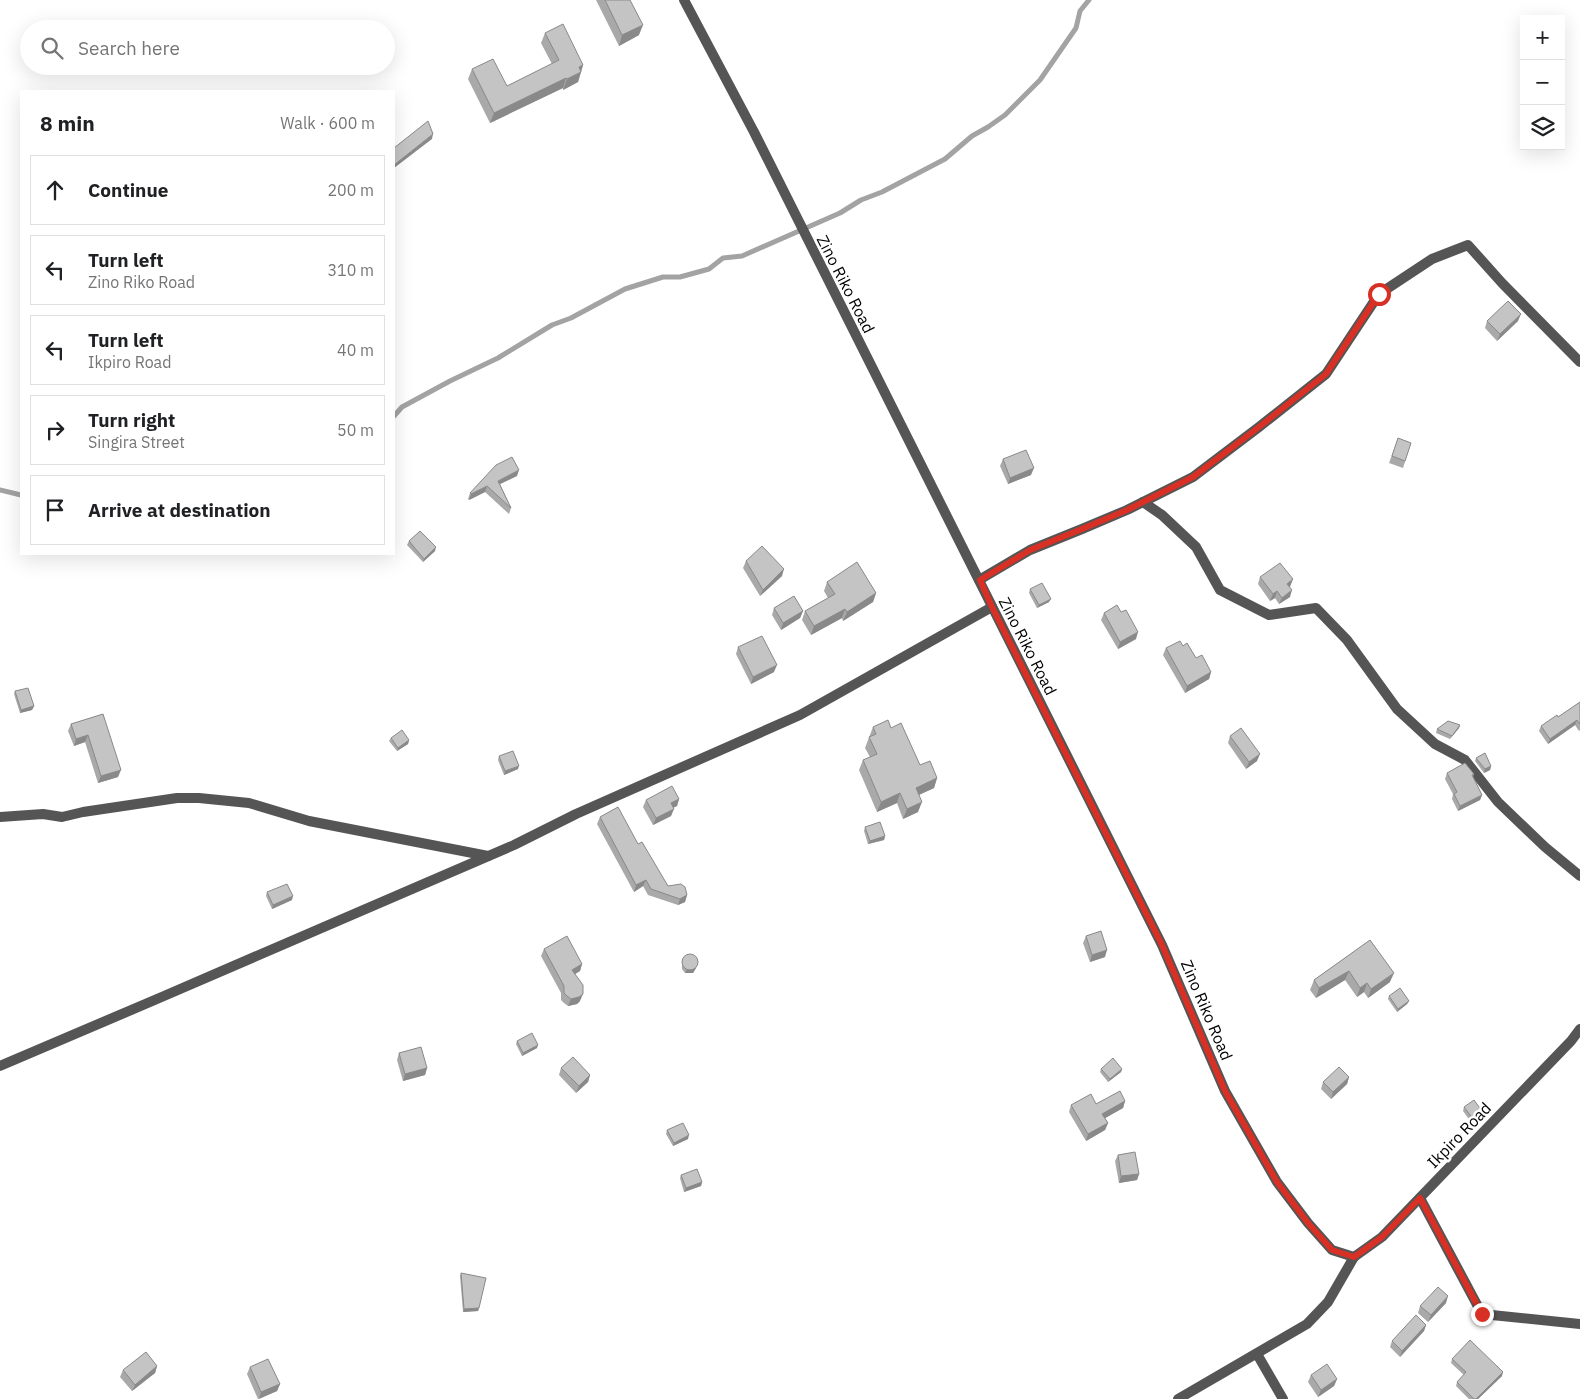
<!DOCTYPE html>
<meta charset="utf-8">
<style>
:root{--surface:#fff;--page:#f6f6f6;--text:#202124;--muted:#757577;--line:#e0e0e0}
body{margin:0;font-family:"IBM Plex Sans",sans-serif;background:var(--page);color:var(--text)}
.controls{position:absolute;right:15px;top:15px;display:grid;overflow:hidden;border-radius:0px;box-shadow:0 5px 20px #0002}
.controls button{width:45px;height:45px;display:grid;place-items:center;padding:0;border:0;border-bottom:1px solid var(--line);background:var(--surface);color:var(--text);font:25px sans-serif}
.stop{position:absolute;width:15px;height:15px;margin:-11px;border:4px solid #d93025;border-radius:50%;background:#fff}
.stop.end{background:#d93025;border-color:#fff;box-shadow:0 1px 5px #0008}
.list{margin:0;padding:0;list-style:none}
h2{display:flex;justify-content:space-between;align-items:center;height:65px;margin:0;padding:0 20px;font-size:21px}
h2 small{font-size:16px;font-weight:400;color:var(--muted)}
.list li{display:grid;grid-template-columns:32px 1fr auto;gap:15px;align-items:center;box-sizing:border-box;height:70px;margin:0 10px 10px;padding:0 10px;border:1px solid var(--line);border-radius:0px}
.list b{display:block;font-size:19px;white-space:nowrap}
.list p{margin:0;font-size:16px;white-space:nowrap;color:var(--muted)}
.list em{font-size:16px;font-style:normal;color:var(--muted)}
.icon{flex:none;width:28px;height:28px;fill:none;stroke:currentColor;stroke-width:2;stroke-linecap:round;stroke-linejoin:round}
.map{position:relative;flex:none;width:1580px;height:1399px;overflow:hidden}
.search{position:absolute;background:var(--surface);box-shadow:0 5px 20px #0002;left:20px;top:20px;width:375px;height:55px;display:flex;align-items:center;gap:12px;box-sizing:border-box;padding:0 18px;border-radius:28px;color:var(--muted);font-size:19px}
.panel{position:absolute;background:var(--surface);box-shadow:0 5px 20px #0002;left:20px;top:90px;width:375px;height:465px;border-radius:0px}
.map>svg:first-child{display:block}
</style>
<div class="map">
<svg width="1580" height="1399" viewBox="0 0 1580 1399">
<rect width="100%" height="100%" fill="#fff"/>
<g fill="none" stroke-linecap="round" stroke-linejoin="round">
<g stroke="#a3a3a3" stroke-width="5">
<polyline points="394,416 402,407 450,381 498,358 552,325 571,318 625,289 663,277 680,277 709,269 723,258 742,256 840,213 861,200 882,192 945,159 972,136 988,127 1005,115 1040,80 1076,28 1080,11 1089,0"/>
<polyline points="0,490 21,495"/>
</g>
<g stroke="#555" stroke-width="10">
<polyline points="1143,502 1162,515 1196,547 1220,590 1269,615 1316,608 1347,640 1397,709 1435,744 1465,760 1498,802 1545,847 1580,876"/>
<polyline points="979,580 1030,550 1082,529 1127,510 1193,477 1259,427 1326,374 1379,294 1432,259 1468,245 1502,283 1580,362"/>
<polyline points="0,817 43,814 62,817 83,812 177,798 199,798 249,803 309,821 488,856"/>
<polyline points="0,1066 164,996 514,845 576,814 800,715 992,607"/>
<polyline points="1420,1198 1482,1314 1580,1324"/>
<polyline points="1257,1354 1283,1399"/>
<polyline points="1178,1399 1307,1324 1328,1302 1354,1257"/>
</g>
<polyline stroke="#555" stroke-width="10" points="684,0 754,132 1162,945 1225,1091 1277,1182 1308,1223 1332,1250 1354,1257 1382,1237 1571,1041 1580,1029"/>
</g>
<g fill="#a9a9a9">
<polygon points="596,0 630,0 639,35 619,46"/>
<polygon points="545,33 583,65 578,82 563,90 563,88 490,123 468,79 472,69 507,86 552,64 541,43"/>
<polygon points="1487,321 1518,321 1497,341 1485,328"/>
<polygon points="1398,438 1411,443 1403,468 1389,463"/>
<polygon points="1003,459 1031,475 1008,484 1000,466"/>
<polygon points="517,476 500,484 511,508 509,514 485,492 469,500 468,499 470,493"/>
<polygon points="409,541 435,551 423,562 407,545"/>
<polygon points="746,561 782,576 760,596 743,568"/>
<polygon points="1260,577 1293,579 1290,587 1290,597 1279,604 1275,598 1270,601 1258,584"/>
<polygon points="827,582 876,593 873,602 843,621 842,618 811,635 802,620 805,611 828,598 824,591"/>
<polygon points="1030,589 1049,602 1037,608 1029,593"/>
<polygon points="774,608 803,611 800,618 781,630 772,615"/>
<polygon points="1121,612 1136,639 1118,649 1101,620 1104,613"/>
<polygon points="1183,646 1211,672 1209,679 1185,693 1163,655 1166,648"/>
<polygon points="738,647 774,672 751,684 736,654"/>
<polygon points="15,691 34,706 32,710 20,713 14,694"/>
<polygon points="1580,702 1580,730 1579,731 1575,725 1548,744 1539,731 1541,726 1558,717"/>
<polygon points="103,714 118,777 98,783 85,742 74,746 68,731 71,724"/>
<polygon points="1460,725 1459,728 1450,739 1436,733 1437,729"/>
<polygon points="873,727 891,728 920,765 937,778 934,788 919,795 918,812 903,819 897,803 877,812 859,770 863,760 870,757 865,748"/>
<polygon points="1230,736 1257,761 1246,769 1228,743"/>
<polygon points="391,738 409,740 408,744 397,751 389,741"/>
<polygon points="499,756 518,769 504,775 498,760"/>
<polygon points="1476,758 1491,766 1490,770 1484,773 1475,761"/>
<polygon points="1447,773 1474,774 1473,777 1482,795 1480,800 1458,811 1452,799 1453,794 1445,779"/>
<polygon points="679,799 677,806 673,808 671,816 653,825 643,807 646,800"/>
<polygon points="600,817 638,844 668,886 687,895 685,902 678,905 648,895 643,886 634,892 597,824"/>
<polygon points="865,827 885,836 884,840 868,844 864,831"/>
<polygon points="267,892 292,900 272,909 266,896"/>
<polygon points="1086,936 1105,957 1090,962 1083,943"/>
<polygon points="1370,940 1390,982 1368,998 1364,992 1357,997 1345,980 1316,998 1310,990 1314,980"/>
<polygon points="544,949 582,964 580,971 575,974 580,1001 577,1004 568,1006 564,1003 561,1000 561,993 541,956"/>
<polygon points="683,958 696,968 693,973 685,973 682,969 682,961"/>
<polygon points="1389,996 1409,1001 1407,1004 1397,1012 1388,999"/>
<polygon points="517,1041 537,1048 522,1056 516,1044"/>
<polygon points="399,1053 427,1068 425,1075 403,1081 397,1060"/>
<polygon points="561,1068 590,1075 588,1082 576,1093 559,1075"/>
<polygon points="1101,1069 1122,1069 1121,1072 1108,1082 1100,1072"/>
<polygon points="1349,1077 1347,1084 1331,1099 1321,1089 1323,1082"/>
<polygon points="1125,1101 1123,1108 1105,1118 1108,1123 1105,1130 1086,1141 1069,1112 1071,1105 1096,1104"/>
<polygon points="1464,1107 1482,1111 1481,1115 1471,1122 1463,1111"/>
<polygon points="667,1130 688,1139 673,1146 666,1134"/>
<polygon points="1118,1155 1139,1174 1137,1180 1119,1183 1115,1161"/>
<polygon points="681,1175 702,1182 701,1186 684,1192 680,1178"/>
<polygon points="461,1273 479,1308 478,1311 463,1312 460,1276"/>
<polygon points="1446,1303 1428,1322 1418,1313 1420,1306"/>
<polygon points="1426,1325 1424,1331 1400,1357 1390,1347 1392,1341"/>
<polygon points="1452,1359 1502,1376 1478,1399 1469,1399 1456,1386 1457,1382 1464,1375 1451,1363"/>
<polygon points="157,1366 155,1373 132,1391 120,1377 123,1370"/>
<polygon points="250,1367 280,1384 277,1391 258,1399 247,1374"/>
<polygon points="1311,1375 1337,1379 1334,1386 1318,1397 1308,1382"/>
</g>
<g fill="#898989">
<polygon points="643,25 639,35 619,46 622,35"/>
<polygon points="583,65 578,82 563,90 567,79 579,67"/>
<polygon points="566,78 563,88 490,123 494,113"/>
<polygon points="433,134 432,139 394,168 394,165"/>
<polygon points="1521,314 1518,321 1497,341 1500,334"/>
<polygon points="1034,468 1031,475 1008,484 1010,478"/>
<polygon points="519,470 517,476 496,486 498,481"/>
<polygon points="487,486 485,492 469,500 471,494"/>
<polygon points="436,547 435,551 423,562 424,559"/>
<polygon points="784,569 782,576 760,596 763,590"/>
<polygon points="1293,579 1290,586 1285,591 1287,584"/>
<polygon points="1292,590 1290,597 1279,604 1282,598"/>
<polygon points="1277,591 1275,598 1270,601 1273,594"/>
<polygon points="876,593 873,602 843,621 847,612"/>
<polygon points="1051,599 1049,602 1037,608 1039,605"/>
<polygon points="845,609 842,618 811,635 814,626"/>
<polygon points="803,611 800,618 781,630 783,623"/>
<polygon points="1138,632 1136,639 1118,649 1120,642"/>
<polygon points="777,665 774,672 751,684 753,677"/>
<polygon points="1211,672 1209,679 1185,693 1187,686"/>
<polygon points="34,706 32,710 20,713 21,710"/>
<polygon points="1577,720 1575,725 1548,744 1550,739"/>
<polygon points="1460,725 1459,728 1450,739 1452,736"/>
<polygon points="88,735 85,742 74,746 76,739"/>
<polygon points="409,740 408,744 397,751 398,748"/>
<polygon points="1260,754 1257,761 1246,769 1249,762"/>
<polygon points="519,766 518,769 504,775 505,771"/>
<polygon points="1491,766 1490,770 1484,773 1485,769"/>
<polygon points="121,770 118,777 98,783 101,776"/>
<polygon points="937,778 934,788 912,798 916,788"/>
<polygon points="900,793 897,803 877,812 881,802"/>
<polygon points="1482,795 1480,800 1458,811 1460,806"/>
<polygon points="679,799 677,806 668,810 671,803"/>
<polygon points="922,802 918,812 903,819 907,809"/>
<polygon points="674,809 671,816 653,825 656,818"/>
<polygon points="885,836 884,840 868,844 870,841"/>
<polygon points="646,880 643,886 634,892 636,885"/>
<polygon points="687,895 685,902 678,905 680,899"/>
<polygon points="293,896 292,900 272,909 273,905"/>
<polygon points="1107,950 1105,957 1090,962 1092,955"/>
<polygon points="582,964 580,971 570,977 572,970"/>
<polygon points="697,965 696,968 693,973 685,973 687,969"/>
<polygon points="1349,971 1345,980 1316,998 1319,988"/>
<polygon points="1394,973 1390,982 1368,998 1371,989"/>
<polygon points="1367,983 1364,992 1357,997 1360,988"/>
<polygon points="583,994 580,1001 577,1004 568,1006 571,999"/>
<polygon points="1409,1001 1407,1004 1397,1012 1398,1009"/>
<polygon points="538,1045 537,1048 522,1056 523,1053"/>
<polygon points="427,1068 425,1075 403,1081 405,1074"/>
<polygon points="1122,1069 1121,1072 1108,1082 1110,1079"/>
<polygon points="590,1075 588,1082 576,1093 579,1086"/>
<polygon points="1349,1077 1347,1084 1331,1099 1333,1092"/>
<polygon points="1125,1101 1123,1108 1100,1121 1102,1114"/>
<polygon points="1482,1111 1481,1115 1471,1122 1473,1119"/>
<polygon points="1108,1123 1105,1130 1086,1141 1088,1134"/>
<polygon points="689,1135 688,1139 673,1146 674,1143"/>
<polygon points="1139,1174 1137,1180 1119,1183 1121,1176"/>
<polygon points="702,1182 701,1186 684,1192 686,1188"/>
<polygon points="1448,1296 1446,1303 1428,1322 1431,1315"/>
<polygon points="479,1308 478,1311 463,1312 464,1309"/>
<polygon points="1426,1325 1424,1331 1400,1357 1402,1351"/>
<polygon points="157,1366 155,1373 132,1391 135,1385"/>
<polygon points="1503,1372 1502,1376 1478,1399 1476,1399"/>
<polygon points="1337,1379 1334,1386 1318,1397 1321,1390"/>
<polygon points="280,1384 277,1391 259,1399 261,1392"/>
</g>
<g fill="#c4c4c4" stroke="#898989">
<polygon points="605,0 630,0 643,25 622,35"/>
<polygon points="563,24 583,65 579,67 581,72 567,79 566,78 494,113 472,69 493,59 507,86 559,60 545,33"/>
<polygon points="428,121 433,134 394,165 394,148"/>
<polygon points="1508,301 1521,314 1500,334 1487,321"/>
<polygon points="1398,438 1411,443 1405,461 1392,456"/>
<polygon points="1026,450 1034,468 1010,478 1003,459"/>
<polygon points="512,457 519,470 498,481 511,508 487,486 471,494 470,493 496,465"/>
<polygon points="420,531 436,547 424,559 409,541"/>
<polygon points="762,546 784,569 763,590 746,561"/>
<polygon points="857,562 876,593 847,612 845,609 814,626 805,611 835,594 827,582"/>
<polygon points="1280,563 1293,579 1287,584 1292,590 1282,598 1277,591 1273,594 1260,577"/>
<polygon points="1042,583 1051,599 1039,605 1030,589"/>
<polygon points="794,596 803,611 783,623 774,608"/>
<polygon points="1117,605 1121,612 1126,610 1138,632 1120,642 1104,613"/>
<polygon points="762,636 777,665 753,677 738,647"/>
<polygon points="1180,641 1183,646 1187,643 1196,658 1202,655 1211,672 1187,686 1166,648"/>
<polygon points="28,688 34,706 21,710 15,691"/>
<polygon points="1580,702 1580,724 1577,720 1550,739 1541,726 1557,715 1558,717"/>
<polygon points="103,714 121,770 101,776 88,735 76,739 71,724"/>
<polygon points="888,720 891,728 901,723 920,765 930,761 937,778 916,788 922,802 907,809 900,793 881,802 863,760 877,754 869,737 876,734 873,727"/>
<polygon points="1448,721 1460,725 1452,736 1437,729"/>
<polygon points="1241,728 1260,754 1249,762 1230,736"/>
<polygon points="402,730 409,740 398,748 391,738"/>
<polygon points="513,751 519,766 505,771 499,756"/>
<polygon points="1485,753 1491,766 1485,769 1476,758"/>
<polygon points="1465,763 1474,774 1472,775 1482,795 1460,806 1454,794 1457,792 1447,773"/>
<polygon points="672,786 679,799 671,803 674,809 656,818 646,800"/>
<polygon points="618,807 638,844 642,842 668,886 681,884 685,887 687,895 680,899 651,889 646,880 636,885 600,817"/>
<polygon points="880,822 885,836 870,841 865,827"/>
<polygon points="287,884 293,896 273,905 267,892"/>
<polygon points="1101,931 1107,950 1092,955 1086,936"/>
<polygon points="567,936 582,964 572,970 583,985 583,994 579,997 571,999 567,996 564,993 564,986 544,949"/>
<polygon points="1370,940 1394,973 1371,989 1367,983 1360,988 1349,971 1319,988 1314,980"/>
<circle cx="690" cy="962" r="8"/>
<polygon points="1400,988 1409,1001 1398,1009 1389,996"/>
<polygon points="532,1033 538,1045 523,1053 517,1041"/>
<polygon points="421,1047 427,1068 405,1074 399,1053"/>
<polygon points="573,1057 590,1075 579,1086 561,1068"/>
<polygon points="1113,1058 1122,1069 1110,1079 1101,1069"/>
<polygon points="1339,1067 1349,1077 1333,1092 1323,1082"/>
<polygon points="1120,1091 1125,1101 1102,1114 1108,1123 1088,1134 1071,1105 1091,1094 1096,1104"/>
<polygon points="1474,1100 1482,1111 1473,1119 1464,1107"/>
<polygon points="683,1123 689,1135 674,1143 667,1130"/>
<polygon points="1135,1152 1139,1174 1121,1176 1118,1155"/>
<polygon points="697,1169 702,1182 686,1188 681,1175"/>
<polygon points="461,1273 486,1278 479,1308 464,1309"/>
<polygon points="1438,1287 1448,1296 1431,1315 1420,1306"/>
<polygon points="1416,1315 1426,1325 1402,1351 1392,1341"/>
<polygon points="1470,1340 1503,1372 1476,1399 1474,1399 1457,1382 1466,1372 1452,1359"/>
<polygon points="146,1352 157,1366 135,1385 123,1370"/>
<polygon points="268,1359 280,1384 261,1392 250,1367"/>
<polygon points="1327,1364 1337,1379 1321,1390 1311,1375"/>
</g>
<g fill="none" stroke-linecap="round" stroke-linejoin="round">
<polyline stroke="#d93025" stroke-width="6" points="1379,294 1326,374 1259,427 1193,477 1127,510 1082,529 1030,550 980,580 992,607 1162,945 1225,1091 1277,1182 1308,1223 1332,1250 1354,1257 1382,1237 1420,1198 1482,1314"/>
</g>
<g text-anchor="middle" stroke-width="5" stroke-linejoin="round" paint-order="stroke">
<g font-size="16" fill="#000" stroke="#fff">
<text transform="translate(846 284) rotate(63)" y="6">Zino Riko Road</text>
<text transform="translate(1028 646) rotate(63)" y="6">Zino Riko Road</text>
<text transform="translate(1207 1010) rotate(67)" y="6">Zino Riko Road</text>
<text transform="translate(1459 1135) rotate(-46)" y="6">Ikpiro Road</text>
</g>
</g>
</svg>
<div class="controls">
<button>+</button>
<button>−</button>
<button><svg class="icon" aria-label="layers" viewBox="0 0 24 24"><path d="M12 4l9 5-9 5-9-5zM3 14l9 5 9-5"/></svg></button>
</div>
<div class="stop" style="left:1379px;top:294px"></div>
<div class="stop end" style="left:1482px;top:1314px"></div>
<div class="search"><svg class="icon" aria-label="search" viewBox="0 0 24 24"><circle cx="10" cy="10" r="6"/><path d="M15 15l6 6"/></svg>Search here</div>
<section class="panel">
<h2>8 min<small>Walk · 600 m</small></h2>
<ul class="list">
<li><svg class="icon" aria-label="ahead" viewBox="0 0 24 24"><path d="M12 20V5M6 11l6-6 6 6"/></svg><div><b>Continue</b></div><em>200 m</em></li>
<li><svg class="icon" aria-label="left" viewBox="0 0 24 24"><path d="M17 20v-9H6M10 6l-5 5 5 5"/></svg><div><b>Turn left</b><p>Zino Riko Road</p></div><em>310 m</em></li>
<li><svg class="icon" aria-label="left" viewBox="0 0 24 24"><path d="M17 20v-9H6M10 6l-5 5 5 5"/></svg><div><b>Turn left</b><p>Ikpiro Road</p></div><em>40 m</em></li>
<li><svg class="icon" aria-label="right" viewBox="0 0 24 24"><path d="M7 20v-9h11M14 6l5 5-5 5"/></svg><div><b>Turn right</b><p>Singira Street</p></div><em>50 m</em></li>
<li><svg class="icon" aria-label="arrive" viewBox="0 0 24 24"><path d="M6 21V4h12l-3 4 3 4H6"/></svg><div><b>Arrive at destination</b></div></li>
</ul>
</section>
</div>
